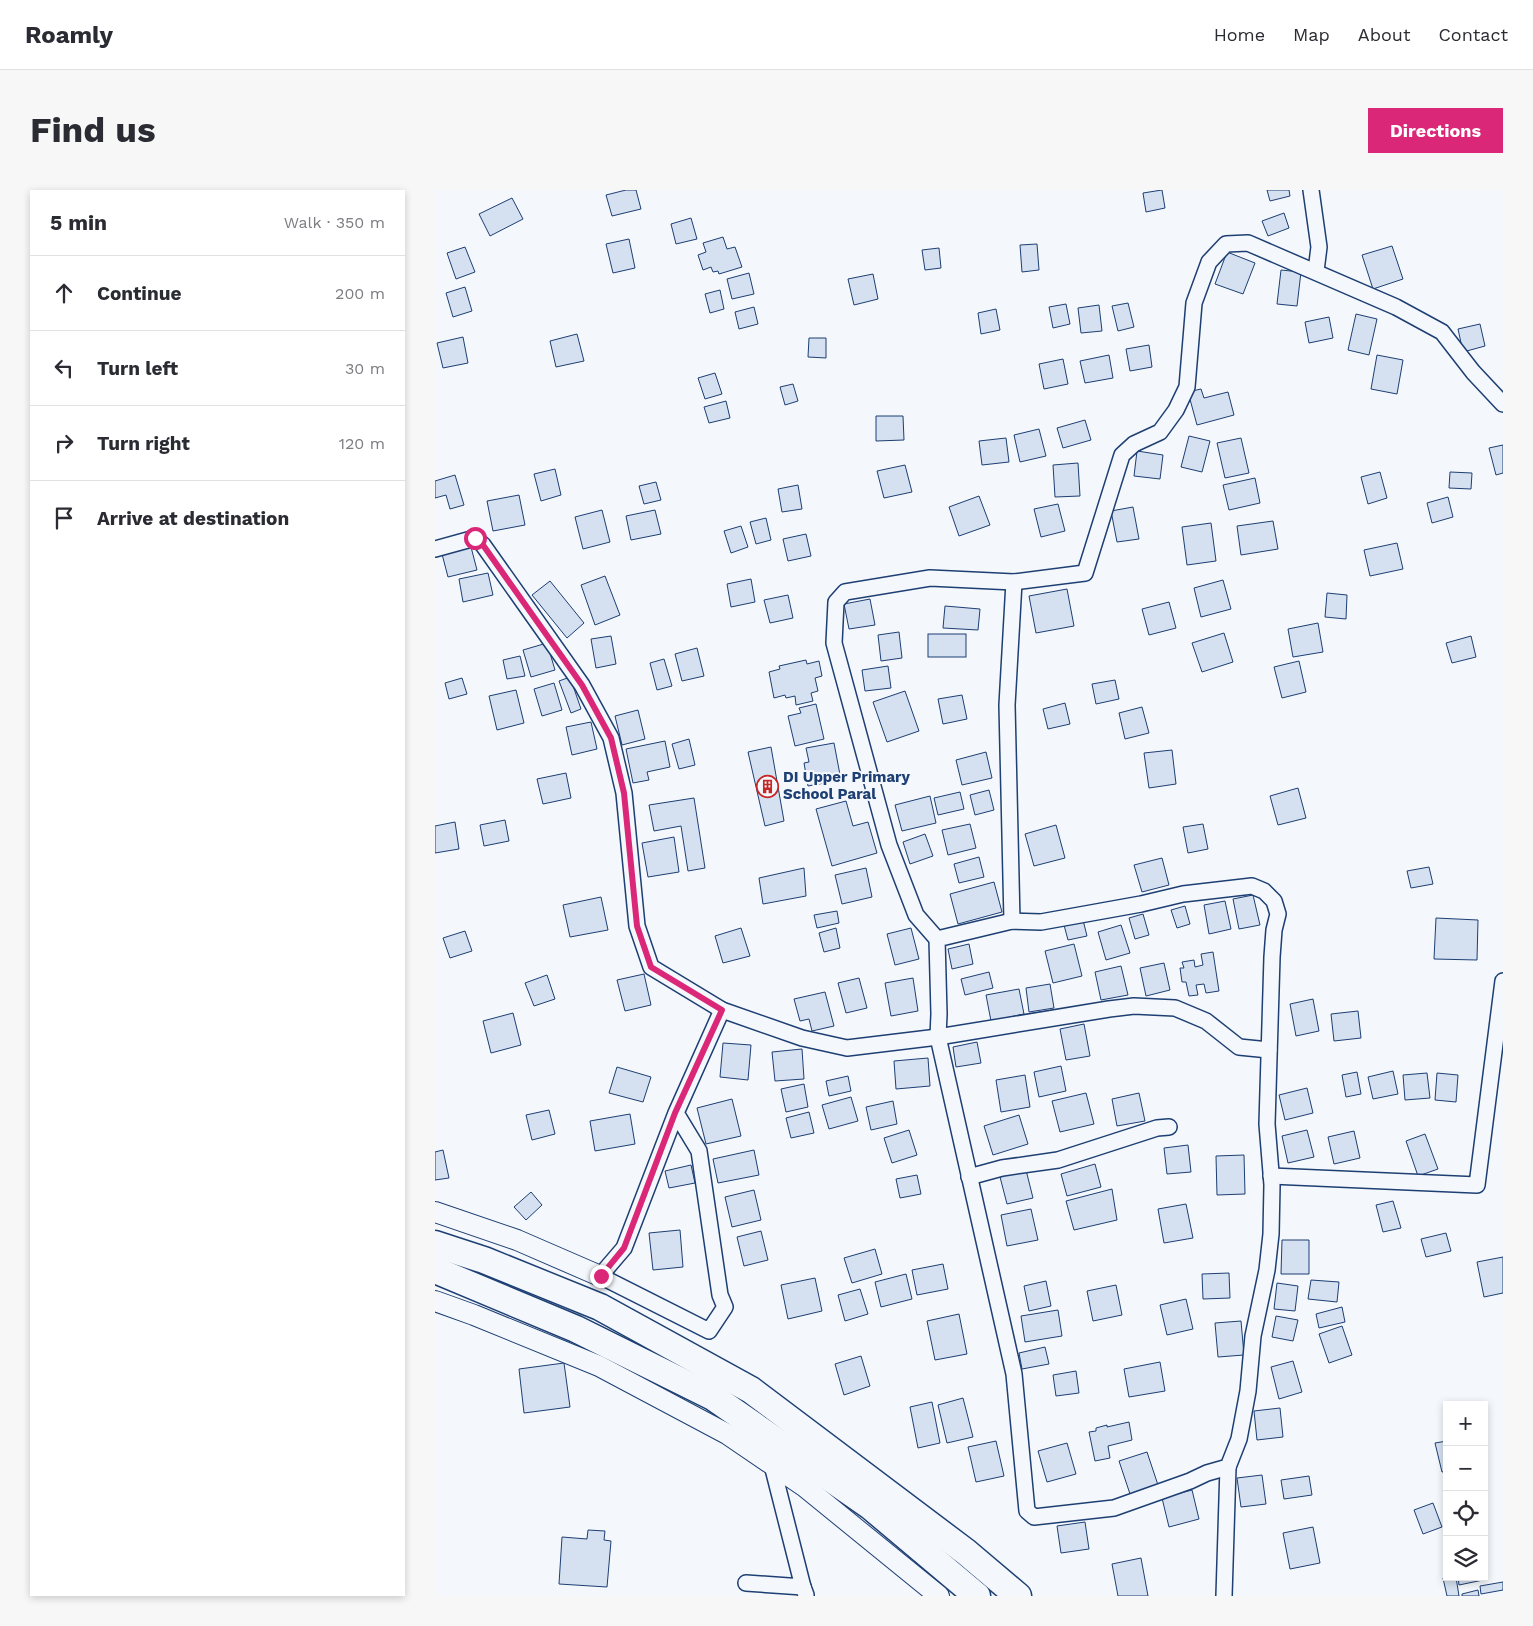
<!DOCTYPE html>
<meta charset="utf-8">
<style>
:root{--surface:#fff;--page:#f7f7f7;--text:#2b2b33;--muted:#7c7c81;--line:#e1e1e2;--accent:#db2777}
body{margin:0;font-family:"Work Sans",sans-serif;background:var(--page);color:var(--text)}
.controls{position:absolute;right:15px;bottom:15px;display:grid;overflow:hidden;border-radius:0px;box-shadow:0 2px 8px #0003}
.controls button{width:45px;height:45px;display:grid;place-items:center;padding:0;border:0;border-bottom:1px solid var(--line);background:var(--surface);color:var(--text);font:25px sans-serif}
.stop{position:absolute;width:15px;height:15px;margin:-11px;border:4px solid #db2777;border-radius:50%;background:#fff}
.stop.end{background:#db2777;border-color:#fff;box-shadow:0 1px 5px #0008}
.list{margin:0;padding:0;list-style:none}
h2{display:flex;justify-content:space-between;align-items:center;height:65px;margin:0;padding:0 20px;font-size:21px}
h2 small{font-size:16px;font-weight:400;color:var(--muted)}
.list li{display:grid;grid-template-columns:32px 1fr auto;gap:15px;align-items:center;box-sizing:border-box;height:75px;padding:0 20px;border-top:1px solid var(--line)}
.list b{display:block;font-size:19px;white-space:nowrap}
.list em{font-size:16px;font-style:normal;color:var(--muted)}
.icon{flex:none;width:28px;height:28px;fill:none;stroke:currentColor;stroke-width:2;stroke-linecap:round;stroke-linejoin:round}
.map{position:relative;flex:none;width:1068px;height:1406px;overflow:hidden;border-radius:0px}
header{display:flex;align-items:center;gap:30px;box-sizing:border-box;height:70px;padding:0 25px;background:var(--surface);border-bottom:1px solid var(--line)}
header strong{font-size:24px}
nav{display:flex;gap:28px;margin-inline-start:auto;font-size:18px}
.intro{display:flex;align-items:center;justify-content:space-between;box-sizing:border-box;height:120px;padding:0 30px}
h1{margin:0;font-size:35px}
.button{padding:12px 22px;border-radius:0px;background:var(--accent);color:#fff;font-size:18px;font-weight:700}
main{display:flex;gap:30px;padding:0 30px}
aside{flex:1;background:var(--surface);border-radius:0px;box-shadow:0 2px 8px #0003}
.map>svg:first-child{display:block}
</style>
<header>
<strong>Roamly</strong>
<nav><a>Home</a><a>Map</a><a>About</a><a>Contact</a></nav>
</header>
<div class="intro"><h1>Find us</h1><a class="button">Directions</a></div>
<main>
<aside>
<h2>5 min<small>Walk · 350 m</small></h2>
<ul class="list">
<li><svg class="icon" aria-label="ahead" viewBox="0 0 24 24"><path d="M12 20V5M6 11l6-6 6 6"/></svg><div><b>Continue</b></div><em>200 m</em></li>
<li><svg class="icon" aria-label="left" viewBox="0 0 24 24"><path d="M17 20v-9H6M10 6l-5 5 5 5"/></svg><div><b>Turn left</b></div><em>30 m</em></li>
<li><svg class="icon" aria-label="right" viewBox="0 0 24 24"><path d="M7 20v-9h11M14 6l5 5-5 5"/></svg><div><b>Turn right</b></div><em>120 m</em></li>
<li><svg class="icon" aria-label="arrive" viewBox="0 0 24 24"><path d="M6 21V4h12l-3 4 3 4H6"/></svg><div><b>Arrive at destination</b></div></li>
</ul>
</aside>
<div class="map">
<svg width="1068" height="1406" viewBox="0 0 1068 1406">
<rect width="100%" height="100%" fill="#f4f7fb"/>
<g fill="#d5e0f0" stroke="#1d3f73">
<polygon points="191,0 201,0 206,19 177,26 171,5"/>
<polygon points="727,0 730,18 711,22 708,3"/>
<polygon points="832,0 854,0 855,6 835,11"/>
<polygon points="77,8 88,29 55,46 44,24"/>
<polygon points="849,23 854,38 833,46 827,31"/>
<polygon points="256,28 262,49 241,54 236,34"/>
<polygon points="288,47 292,59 300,57 307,77 284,84 283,81 278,82 276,77 268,80 263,65 271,62 268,53"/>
<polygon points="194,49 200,78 178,83 171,54"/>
<polygon points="602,54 604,80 587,82 585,55"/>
<polygon points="957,56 968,89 938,99 927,65"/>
<polygon points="30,57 40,82 21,89 12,63"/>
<polygon points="504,58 506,78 490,80 487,60"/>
<polygon points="792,62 820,73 808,104 780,94"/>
<polygon points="846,80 866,82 862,116 842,114"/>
<polygon points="314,83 319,104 297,109 292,89"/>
<polygon points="438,84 443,109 419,115 413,89"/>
<polygon points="30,97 37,121 18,127 11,103"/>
<polygon points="285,100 289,119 275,123 270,104"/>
<polygon points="693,113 699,137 683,141 677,116"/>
<polygon points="631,114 635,134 618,138 614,117"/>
<polygon points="664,115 667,141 646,143 643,118"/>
<polygon points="319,117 323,134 304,139 300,122"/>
<polygon points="561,119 565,140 546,144 543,123"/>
<polygon points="921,124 942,129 934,165 913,160"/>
<polygon points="894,127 898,148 874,153 870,132"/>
<polygon points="1045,134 1050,156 1028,162 1023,139"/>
<polygon points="142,144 149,171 121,177 115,151"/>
<polygon points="28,147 33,173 8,178 2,153"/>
<polygon points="374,148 391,148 391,168 373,167"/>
<polygon points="714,155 717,177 695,181 691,159"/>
<polygon points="674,165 678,188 650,193 645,171"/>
<polygon points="942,165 968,170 962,204 936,199"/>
<polygon points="628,169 633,194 609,199 604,174"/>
<polygon points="280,183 287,204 270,209 263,188"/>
<polygon points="358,194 363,211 350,215 345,197"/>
<polygon points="766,199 769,208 793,202 799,225 762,235 753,202"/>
<polygon points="291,211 295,228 274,233 269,217"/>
<polygon points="441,226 468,226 469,250 441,251"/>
<polygon points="650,230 656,250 628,258 622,238"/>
<polygon points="604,239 611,266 585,272 579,245"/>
<polygon points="754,246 775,251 767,282 746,277"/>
<polygon points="571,248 574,272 547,275 544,251"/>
<polygon points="806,248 814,283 790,288 782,253"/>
<polygon points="1068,255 1068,283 1061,285 1054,258"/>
<polygon points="702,261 728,265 725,289 699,286"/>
<polygon points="643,273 645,306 620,307 618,275"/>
<polygon points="470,275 477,302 449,308 442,281"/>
<polygon points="120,279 126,305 106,311 99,284"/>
<polygon points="945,282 952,308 933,314 926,287"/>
<polygon points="1015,282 1037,283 1036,299 1014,298"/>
<polygon points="20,285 29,315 15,319 11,305 0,308 0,291"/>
<polygon points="820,288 825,313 794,320 788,295"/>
<polygon points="221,292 226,310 209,314 204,296"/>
<polygon points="363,295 367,319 347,322 343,299"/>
<polygon points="84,305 90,335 58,341 52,311"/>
<polygon points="544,306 555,335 524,346 514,317"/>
<polygon points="1013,307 1018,327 997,333 992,313"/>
<polygon points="623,314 630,341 606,347 599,319"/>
<polygon points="698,317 704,349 682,352 676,321"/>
<polygon points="167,320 175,352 148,359 140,327"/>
<polygon points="220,320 226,344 196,350 191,326"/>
<polygon points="331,328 336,350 321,354 315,332"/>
<polygon points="838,331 843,359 806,365 802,336"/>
<polygon points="776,333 781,371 752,375 747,337"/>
<polygon points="306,336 313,357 296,363 289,341"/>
<polygon points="371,344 376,366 353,371 348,349"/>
<polygon points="962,353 968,379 935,386 929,360"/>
<polygon points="36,357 42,380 13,387 7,364"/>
<polygon points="53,383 58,405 28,412 24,389"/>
<polygon points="170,386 185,425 160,435 146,395"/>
<polygon points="316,389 320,412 296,417 292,394"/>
<polygon points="788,390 796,419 766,427 759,398"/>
<polygon points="115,391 149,433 132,448 97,405"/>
<polygon points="632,399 639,436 601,443 594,406"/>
<polygon points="892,403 912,405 911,429 890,427"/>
<polygon points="353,405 358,428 335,433 329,410"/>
<polygon points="435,409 440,435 414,439 409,414"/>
<polygon points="734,412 741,438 714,445 707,419"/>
<polygon points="510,416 545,419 543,440 508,438"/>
<polygon points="883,433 888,462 858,467 853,439"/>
<polygon points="464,442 467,468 446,471 443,445"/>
<polygon points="789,443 798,472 767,482 757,453"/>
<rect x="493" y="444" width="38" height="23"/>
<polygon points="176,446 181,474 161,478 156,449"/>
<polygon points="1036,446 1041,467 1017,473 1011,453"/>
<polygon points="112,453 120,480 96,487 88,460"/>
<polygon points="262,458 269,486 247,491 240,464"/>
<polygon points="85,466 90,486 72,489 68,470"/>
<polygon points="229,469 237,496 222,500 215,473"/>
<polygon points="371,470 372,474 384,471 387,486 380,488 383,501 376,503 378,511 361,515 360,506 351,508 350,505 339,508 334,482 345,479 344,476"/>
<polygon points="864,471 871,502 847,508 839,477"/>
<polygon points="453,476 456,498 430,501 427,480"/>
<polygon points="135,487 146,519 136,523 124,491"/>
<polygon points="27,488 32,504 14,509 10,493"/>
<polygon points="680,490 684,509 661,514 657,494"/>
<polygon points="119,493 127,520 107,526 99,499"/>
<polygon points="81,500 89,533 62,540 54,506"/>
<polygon points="470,501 484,541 452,552 438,512"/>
<polygon points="527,505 532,529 508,534 503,509"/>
<polygon points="630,513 635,534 613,539 608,519"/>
<polygon points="381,514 389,549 360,556 353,526 366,523 364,518"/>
<polygon points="707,517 714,543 690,549 684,523"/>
<polygon points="203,520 210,549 187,555 180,526"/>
<polygon points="156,532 162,559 137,565 131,537"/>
<polygon points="254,549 260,575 244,579 237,554"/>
<polygon points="230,551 235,577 212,582 214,590 198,593 191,559"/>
<polygon points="399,553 406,590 373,596 369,573 374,572 371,558"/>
<polygon points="336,557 349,631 330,636 313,562"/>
<polygon points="737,560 741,594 714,598 709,563"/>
<polygon points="551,562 557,588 527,595 521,570"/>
<polygon points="131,583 136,608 108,614 102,589"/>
<polygon points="863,598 871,628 843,635 835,606"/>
<polygon points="554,600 559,620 540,625 535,605"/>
<polygon points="525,602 529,619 503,625 499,608"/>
<polygon points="495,606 501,633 467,641 460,615"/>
<polygon points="259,608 270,678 253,681 246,636 219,641 214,615"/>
<polygon points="411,611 418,636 433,632 442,663 397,676 381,619"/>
<polygon points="70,630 74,651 49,656 45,635"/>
<polygon points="20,632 24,659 0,663 0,636"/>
<polygon points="535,634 541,658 513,665 507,640"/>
<polygon points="768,634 773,659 753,663 748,637"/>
<polygon points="621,635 630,668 599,676 590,644"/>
<polygon points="490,644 498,666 475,674 468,652"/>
<polygon points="239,647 244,682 213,687 207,653"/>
<polygon points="544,667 549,687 524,693 519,674"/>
<polygon points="727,668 734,695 707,702 699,675"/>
<polygon points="994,677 998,694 976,698 972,681"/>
<polygon points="369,678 371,706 328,714 324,688"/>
<polygon points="431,678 437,707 407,714 400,685"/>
<polygon points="559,692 567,722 523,734 515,704"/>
<polygon points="818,705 825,735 804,739 798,709"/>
<polygon points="166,707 173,740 135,747 128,715"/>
<polygon points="790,711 796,739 774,744 769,715"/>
<polygon points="750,716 755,734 742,738 736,720"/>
<polygon points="402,721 404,733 382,738 379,725"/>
<polygon points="708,724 714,745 700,749 694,728"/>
<polygon points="1001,728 1043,730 1042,770 999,769"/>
<polygon points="648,730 652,746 633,750 629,735"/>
<polygon points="686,735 695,763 671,770 663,742"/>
<polygon points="306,738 315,766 288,773 280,746"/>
<polygon points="401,738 405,758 389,762 384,743"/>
<polygon points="476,738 484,769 460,775 452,744"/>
<polygon points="30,741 37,761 15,768 8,748"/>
<polygon points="534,754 538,774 517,779 513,759"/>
<polygon points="639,754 647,786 618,793 610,761"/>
<polygon points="778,762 784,801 771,803 769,794 761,795 763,805 754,806 751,792 747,792 745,778 749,778 747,772 759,770 760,777 768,775 766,764"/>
<polygon points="729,773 735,800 711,806 705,778"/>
<polygon points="686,776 693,805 666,810 660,782"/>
<polygon points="554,782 558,798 530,805 526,789"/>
<polygon points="209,784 216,815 190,821 182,790"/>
<polygon points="112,785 120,809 99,816 90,793"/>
<polygon points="424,788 432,818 411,823 403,793"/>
<polygon points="478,788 483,821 456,826 450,793"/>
<polygon points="615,794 619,818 594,822 591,798"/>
<polygon points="584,799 589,824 556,831 551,805"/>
<polygon points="390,802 399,836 377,841 374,829 365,831 359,809"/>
<polygon points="878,809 884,841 861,846 855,814"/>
<polygon points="923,821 926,848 899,851 896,824"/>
<polygon points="78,823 86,855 56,863 48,831"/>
<polygon points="649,834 655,866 631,870 625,839"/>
<polygon points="542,852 546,873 521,877 518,857"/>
<polygon points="288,853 316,855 313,890 285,887"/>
<polygon points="367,859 369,889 340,891 337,862"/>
<polygon points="493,868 495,896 461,899 459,871"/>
<polygon points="626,876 631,901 604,907 599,882"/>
<polygon points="182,877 216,887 208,912 174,903"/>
<polygon points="958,881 963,904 938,909 933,887"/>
<polygon points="922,882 926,904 911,907 907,885"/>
<polygon points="992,883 995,908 970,910 968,885"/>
<polygon points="1002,883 1023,885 1021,912 1000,910"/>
<polygon points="590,885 595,917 566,922 561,890"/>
<polygon points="413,886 416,901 394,906 391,891"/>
<polygon points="369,894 373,917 351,922 346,899"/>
<polygon points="872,898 878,923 850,930 844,905"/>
<polygon points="651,903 659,934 625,942 617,911"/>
<polygon points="704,903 710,931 682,936 677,909"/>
<polygon points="416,907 423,931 394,939 387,915"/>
<polygon points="297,909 306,946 271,954 262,918"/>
<polygon points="458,911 462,934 436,940 431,917"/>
<polygon points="114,920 120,944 97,950 91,925"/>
<polygon points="374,922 379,943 356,948 351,928"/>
<polygon points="195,924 200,954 160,961 155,931"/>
<polygon points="584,925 593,954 558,965 549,936"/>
<polygon points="474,940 482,965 457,973 449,948"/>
<polygon points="872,940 879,967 853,973 847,946"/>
<polygon points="919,941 925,968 899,974 893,947"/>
<polygon points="990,944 1003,979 983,986 971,951"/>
<polygon points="753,955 756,982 732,984 729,958"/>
<polygon points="8,960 14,988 0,990 0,962"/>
<polygon points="319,960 324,985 283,993 278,969"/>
<polygon points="809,965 810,1004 782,1005 781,966"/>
<polygon points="660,974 666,997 632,1006 626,984"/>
<polygon points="256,975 260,993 234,998 230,981"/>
<polygon points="591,980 598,1008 572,1014 565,987"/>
<polygon points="482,985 486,1004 465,1008 461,989"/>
<polygon points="677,999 682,1030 639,1040 631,1011"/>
<polygon points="319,1000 326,1030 297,1037 290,1007"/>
<polygon points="96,1002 107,1015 91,1030 79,1017"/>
<polygon points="958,1011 966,1038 948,1042 941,1015"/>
<polygon points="751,1014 758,1048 729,1053 723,1019"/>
<polygon points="596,1019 603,1050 572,1056 566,1025"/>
<polygon points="245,1040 248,1077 218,1080 214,1043"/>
<polygon points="326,1041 333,1070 309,1076 302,1047"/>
<polygon points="1011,1043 1016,1061 991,1067 986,1049"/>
<polygon points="847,1050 874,1050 874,1084 846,1084"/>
<polygon points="440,1059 447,1084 417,1093 409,1068"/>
<polygon points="1068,1067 1068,1103 1049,1107 1042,1072"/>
<polygon points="508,1074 513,1099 482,1105 477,1080"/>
<polygon points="794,1083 795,1108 768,1109 767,1084"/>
<polygon points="471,1084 477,1109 446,1117 440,1092"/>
<polygon points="380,1088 387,1121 353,1129 346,1095"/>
<polygon points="876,1090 904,1092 902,1112 873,1109"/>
<polygon points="611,1091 616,1116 594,1121 589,1096"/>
<polygon points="842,1093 863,1096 860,1121 839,1119"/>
<polygon points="681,1095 687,1125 658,1131 652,1101"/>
<polygon points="425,1099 433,1124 410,1131 403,1105"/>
<polygon points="751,1109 758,1139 732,1145 725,1115"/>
<polygon points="907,1117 910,1132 884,1138 881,1124"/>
<polygon points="623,1120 627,1146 590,1152 586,1126"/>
<polygon points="524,1124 532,1164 500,1170 492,1131"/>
<polygon points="841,1126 863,1130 858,1151 837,1147"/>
<polygon points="806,1131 809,1165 783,1167 780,1133"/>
<polygon points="907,1136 917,1165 894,1173 884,1144"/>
<polygon points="610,1157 614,1174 587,1179 584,1163"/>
<polygon points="426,1166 435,1196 409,1205 400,1174"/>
<polygon points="858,1171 867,1202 844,1209 836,1177"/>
<polygon points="725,1172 730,1201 694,1207 689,1179"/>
<polygon points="129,1173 135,1217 89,1223 84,1179"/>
<polygon points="641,1181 644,1203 621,1206 618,1185"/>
<polygon points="528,1208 538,1247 512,1253 503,1215"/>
<polygon points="497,1212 505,1253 483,1258 475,1217"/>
<polygon points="845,1218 848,1247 822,1250 819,1221"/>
<polygon points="694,1232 697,1250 673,1256 675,1268 660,1271 654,1242 661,1241 661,1238 672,1235 672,1237"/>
<polygon points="561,1251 569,1286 541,1292 533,1257"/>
<polygon points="1012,1251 1012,1281 1007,1282 1000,1253"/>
<polygon points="632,1253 641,1284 612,1292 603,1261"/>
<polygon points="712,1262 723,1295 695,1304 684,1271"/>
<polygon points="827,1285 831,1314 806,1317 802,1288"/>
<polygon points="874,1286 877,1305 849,1309 846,1290"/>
<polygon points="757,1300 764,1329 734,1337 727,1308"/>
<polygon points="998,1313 1007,1337 988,1344 979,1320"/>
<polygon points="650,1332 654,1359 626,1363 622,1336"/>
<polygon points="878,1337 885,1373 855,1379 848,1343"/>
<polygon points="153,1340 170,1341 169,1350 176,1351 172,1397 124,1394 127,1347 152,1349"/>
<polygon points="706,1368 713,1406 683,1406 677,1374"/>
<polygon points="1021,1387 1024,1406 1012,1406 1008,1388"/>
<polygon points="1023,1387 1048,1387 1048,1390 1024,1395"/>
<polygon points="1068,1392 1068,1400 1046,1404 1045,1396"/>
<polygon points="1043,1400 1044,1406 1027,1406 1027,1404"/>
</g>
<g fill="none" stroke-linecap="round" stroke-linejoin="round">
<defs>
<g id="street">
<polyline points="876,0 884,57 881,81"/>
<polyline points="0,359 40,348 48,355 147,495 176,548 189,603 202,736 216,777 287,820 367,848 412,858 503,847 674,819 699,816 740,818 771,831 804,857 834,860"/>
<polyline points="577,731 572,515 579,392"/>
<polyline points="502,749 577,731 606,732 706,714 748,704 817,696 829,701 839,711 843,724 839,740 837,767 832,934 837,995 836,1044 832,1080 818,1146 813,1201 804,1249 793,1277 772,1283 755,1291 679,1318 599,1327 592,1321 579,1184 503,847 504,824 502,749 481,725 454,655 399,453 401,412 410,402 495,388 579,392 650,383 687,265 699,254 725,242 741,220 752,197 759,113 774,72 791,54 813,53 961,117 1007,142 1038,182 1068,214"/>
<polyline points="241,923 264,961 285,1105 290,1117 274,1141 165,1086 189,1058 241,923 287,820"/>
<polyline points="836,986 1042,995 1068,791"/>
<polyline points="534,987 567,978 623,970 722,938 734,937"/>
<polyline points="337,1275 368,1397"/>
<polyline points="311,1393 368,1397 371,1405"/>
<polyline points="789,1406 793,1277"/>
</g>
<g id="secondary">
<polyline points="0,1022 82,1050 165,1086"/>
<polyline points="0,1111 39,1125 164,1176 292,1244 370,1297 504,1406"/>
</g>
<g id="highway">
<polyline points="0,1054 49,1070 165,1117 316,1200 531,1362 583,1406"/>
<polyline points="0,1080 141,1139 278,1207 435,1316 542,1406"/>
</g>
</defs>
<use href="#street" stroke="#1d3f73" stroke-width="18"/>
<use href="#secondary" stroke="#1d3f73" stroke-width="22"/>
<use href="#highway" stroke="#1d3f73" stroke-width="29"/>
<use href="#street" stroke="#f4f7fb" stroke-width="15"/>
<use href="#secondary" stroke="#f4f7fb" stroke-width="20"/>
<use href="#highway" stroke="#f4f7fb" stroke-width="26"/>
</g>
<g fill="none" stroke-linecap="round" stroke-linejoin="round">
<polyline stroke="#db2777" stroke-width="6" points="40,348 48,355 147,495 176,548 189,603 202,736 216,777 287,820 240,923 189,1058 166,1086"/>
</g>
<defs>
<symbol id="building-ring" viewBox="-11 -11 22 22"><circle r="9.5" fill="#f4f7fb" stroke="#c62828" stroke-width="1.5"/><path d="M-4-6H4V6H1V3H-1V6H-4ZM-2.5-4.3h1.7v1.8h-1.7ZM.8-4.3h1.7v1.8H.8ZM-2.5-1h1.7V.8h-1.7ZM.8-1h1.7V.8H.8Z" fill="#c62828"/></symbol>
</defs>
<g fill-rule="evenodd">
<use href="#building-ring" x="320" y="584" width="25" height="25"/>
</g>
<g text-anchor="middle" stroke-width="4" stroke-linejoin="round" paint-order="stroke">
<g font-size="15" font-weight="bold" fill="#1d3f73" stroke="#f4f7fb" text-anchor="start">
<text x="348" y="592">DI Upper Primary<tspan x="348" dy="17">School Paral</tspan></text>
</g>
</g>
</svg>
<div class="controls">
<button>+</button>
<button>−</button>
<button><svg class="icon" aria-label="locate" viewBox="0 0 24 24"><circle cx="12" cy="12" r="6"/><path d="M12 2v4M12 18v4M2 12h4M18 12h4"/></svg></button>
<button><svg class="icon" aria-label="layers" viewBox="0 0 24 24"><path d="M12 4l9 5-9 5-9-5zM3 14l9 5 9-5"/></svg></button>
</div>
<div class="stop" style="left:40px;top:348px"></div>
<div class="stop end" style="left:166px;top:1086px"></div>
</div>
</main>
